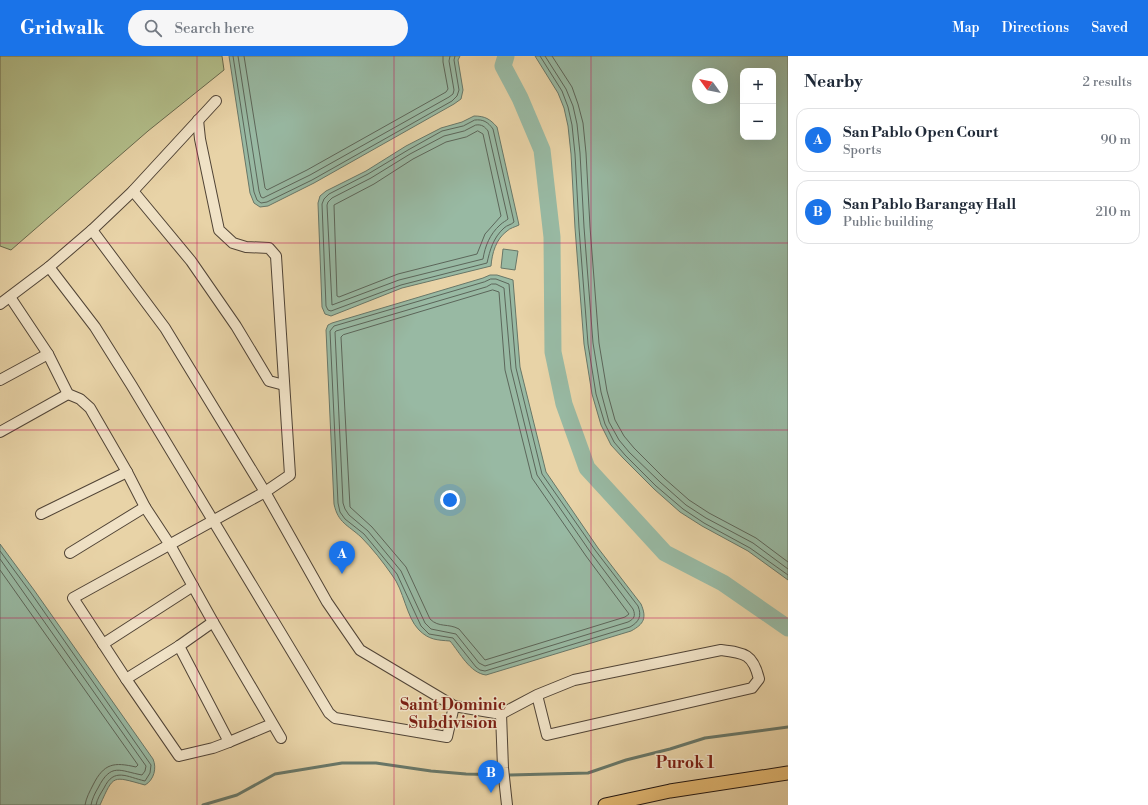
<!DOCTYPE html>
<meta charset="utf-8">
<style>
:root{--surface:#fff;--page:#f6f6f7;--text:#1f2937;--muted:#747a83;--line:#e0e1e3;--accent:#1a73e8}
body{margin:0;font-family:"Libre Bodoni",serif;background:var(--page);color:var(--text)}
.controls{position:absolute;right:12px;top:12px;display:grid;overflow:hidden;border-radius:8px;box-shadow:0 4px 16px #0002}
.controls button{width:36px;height:36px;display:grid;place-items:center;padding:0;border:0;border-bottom:1px solid var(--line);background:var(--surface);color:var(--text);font:20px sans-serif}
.compass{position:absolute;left:692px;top:12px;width:36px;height:36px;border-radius:50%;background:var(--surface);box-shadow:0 4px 16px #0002;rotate:303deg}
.you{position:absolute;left:450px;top:444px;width:14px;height:14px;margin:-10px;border:3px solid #fff;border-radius:50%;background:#1a73e8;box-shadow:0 0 0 6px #1a73e833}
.badge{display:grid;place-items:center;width:26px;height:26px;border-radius:50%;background:var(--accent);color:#fff;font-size:13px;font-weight:700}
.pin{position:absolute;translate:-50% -33px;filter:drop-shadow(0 1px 2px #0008)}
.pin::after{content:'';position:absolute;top:21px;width:14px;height:12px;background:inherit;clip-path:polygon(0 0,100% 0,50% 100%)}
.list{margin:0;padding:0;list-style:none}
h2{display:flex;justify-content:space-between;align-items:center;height:52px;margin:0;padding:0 16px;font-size:17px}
h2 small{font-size:13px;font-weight:400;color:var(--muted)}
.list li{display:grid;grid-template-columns:26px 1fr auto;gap:12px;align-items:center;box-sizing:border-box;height:64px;margin:0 8px 8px;padding:0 8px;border:1px solid var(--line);border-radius:12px}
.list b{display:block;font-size:15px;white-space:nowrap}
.list p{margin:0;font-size:13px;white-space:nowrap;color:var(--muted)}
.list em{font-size:13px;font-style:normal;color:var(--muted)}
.icon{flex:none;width:22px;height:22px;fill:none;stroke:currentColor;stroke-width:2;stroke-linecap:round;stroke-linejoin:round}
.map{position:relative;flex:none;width:788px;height:749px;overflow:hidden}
header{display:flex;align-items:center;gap:24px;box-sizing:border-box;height:56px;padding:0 20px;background:var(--accent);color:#fff}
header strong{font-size:19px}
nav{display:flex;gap:22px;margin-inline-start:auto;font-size:14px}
.search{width:280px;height:36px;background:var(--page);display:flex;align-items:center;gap:10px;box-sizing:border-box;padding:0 14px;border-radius:22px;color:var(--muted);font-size:15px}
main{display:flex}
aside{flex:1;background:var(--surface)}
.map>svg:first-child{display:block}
</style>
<header>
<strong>Gridwalk</strong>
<div class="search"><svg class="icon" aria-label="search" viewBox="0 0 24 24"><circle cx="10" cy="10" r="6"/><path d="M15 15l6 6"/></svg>Search here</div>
<nav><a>Map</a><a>Directions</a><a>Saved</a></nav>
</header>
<main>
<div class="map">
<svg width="788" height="749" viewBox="0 0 788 749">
<rect width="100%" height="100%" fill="#e8d3a7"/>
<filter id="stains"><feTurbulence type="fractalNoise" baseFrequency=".005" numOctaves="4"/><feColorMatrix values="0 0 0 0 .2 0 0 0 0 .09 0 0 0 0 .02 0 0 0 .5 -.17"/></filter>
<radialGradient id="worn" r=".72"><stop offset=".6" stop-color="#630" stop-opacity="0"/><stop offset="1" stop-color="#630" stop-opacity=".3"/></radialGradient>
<polygon fill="#b2be8a" stroke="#68694d" points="0,0 222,0 224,14 148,75 11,194 0,190"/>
<g fill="#98b9a3" stroke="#687768" fill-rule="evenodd">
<polygon points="229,0 460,0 458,4 463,34 461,43 454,48 314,127 268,150 260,151 254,147 250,137"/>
<path d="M535,0h253v524l-40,-29 -46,-25 -22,-14 -26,-23 -31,-31 -12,-13 -10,-20 -9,-31 -8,-50 -9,-116 -4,-74 -3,-28 -4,-18 -6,-15zM743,15h30v66h-30zM698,18h24v24h-24z"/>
<path d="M474,60c11,0 16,3 23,11l22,98c-4,2 -9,3 -12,6 -11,8 -15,22 -16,35l-89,22 -71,28 -6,-2 -3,-7 -4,-104 2,-7 6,-5 40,-20 40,-25 35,-18 21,-6z"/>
<polygon points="503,193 518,195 515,214 501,212"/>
<path d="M490,219h7l16,5 7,87 26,105 52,76 43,56c6,14 3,20 -10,27l-145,44c-16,-2 -26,-22 -36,-34 -13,-1 -21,-1 -31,-11 -13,-13 -15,-40 -27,-55 -9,-13 -20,-27 -31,-38 -13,-12 -23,-14 -27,-33l-8,-174 2,-5 4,-2 151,-45z"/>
<path d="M0,488l34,46 119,169c4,9 1,21 -8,26 -33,-9 -31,-11 -45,20h-100z"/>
</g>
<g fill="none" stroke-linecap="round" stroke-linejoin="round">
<g stroke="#5c665a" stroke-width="1">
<polyline points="233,0 254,136 257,144 261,147 267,146 312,124 452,45 457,40 459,34 454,4 455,0"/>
<polyline points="238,0 259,135 261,141 263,142 310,119 449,41 453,38 454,34 449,5 450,0"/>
<polyline points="244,0 265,132 267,134 307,114 446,36 448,33 443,6 443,0"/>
<polyline points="540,0 562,35 568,51 572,69 575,98 579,172 588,288 596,338 605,368 614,386 625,399 656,430 683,453 704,467 750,492 788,519"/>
<polyline points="545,0 566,33 573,50 577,68 580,97 584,171 593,287 601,336 609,366 619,384 629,396 660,426 686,449 706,462 753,487 788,513"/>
<polyline points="552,0 572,31 578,48 583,67 586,97 590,171 599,287 607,335 615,364 624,380 634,392 664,422 689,444 709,457 756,482 788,506"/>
<path d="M475,64c8,-1 13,2 18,9l21,93c-3,3 -7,3 -10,6 -11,10 -14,22 -17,35l-86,22 -70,26 -3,-1 -2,-4 -4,-102 2,-5 5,-5 39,-20 40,-24 34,-19 21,-5z"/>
<path d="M476,69c6,-1 9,2 12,6l20,88c-2,2 -5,3 -8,6 -10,9 -15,21 -17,34l-84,21 -67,25 -5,-100 1,-3 4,-4 39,-20 39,-24 34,-18 20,-5z"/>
<polygon points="478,75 483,78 501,160 485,178 477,198 398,218 339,241 337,240 334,149 374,128 413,103 446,86 466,81"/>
<path d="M491,223h5l13,5 7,84 26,106 53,76 43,56c4,10 1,16 -8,21l-145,44 -5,-1 -4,-3 -23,-29 -24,-4 -8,-8 -24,-52 -33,-40 -19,-15 -5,-7 -2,-9 -8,-172 4,-5 150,-44z"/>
<path d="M492,228h4l8,4 7,81 26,106 54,78 42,56c3,7 1,10 -5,13l-143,44 -6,-3 -23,-29 -25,-5 -6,-6 -24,-52 -33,-40 -19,-16 -4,-6 -2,-6 -8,-171 1,-1 150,-44z"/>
<path d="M493,234l6,2 6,78 27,108 54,78 43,58 -4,3 -140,43 -26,-31c-11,-6 -20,-1 -29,-10l-24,-52 -34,-40 -22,-20 -9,-170 2,-2z"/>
<path d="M0,495l31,42 120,172 -1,8 -5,8c-18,-4 -31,-14 -41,7 -3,5 -7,11 -8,17"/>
<path d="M0,503l146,207 -1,5 -3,4c-22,-4 -31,-13 -44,13 -3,5 -6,11 -7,17"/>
<path d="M0,514l138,195 -2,2c-22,-5 -32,-4 -43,18 -3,6 -7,13 -8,20"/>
</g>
<polyline stroke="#687768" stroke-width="3" points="203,749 237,739 275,718 342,707 376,707 431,715 466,718 510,719 588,717 626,704 670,693 705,682 788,671"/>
<polyline stroke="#98b9a3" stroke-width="17" points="506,0 503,10 520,42 542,94 552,181 553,296 564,348 587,412 665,497 723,527 788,572"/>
<defs>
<g id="minor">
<polyline points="133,135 191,205 236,270 269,325 284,329"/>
<path d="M92,174l73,98 100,164 62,110 33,48 94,56 47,8 36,-19 37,-15 147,-30c24,3 32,4 38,29l-7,9 -205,47 -10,-40"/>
<polyline points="49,211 95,271 132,330 329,657 335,662 447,681 454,650"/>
<polyline points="10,241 48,298 68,338 80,343 90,352 127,416 145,451 170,489 213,566 281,682"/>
<polyline points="0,248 49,211 92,174 133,135 216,45"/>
<polyline points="0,324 48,298"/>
<polyline points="0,376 68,338"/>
<polyline points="41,458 127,416"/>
<polyline points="70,497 145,451"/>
<polyline points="103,588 193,530"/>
<polyline points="179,590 229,686 213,692 179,700 126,623 73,542 265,436 290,419 276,200 269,192 246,191 233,187 219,174 200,83 198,64"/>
<polyline points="126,623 179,590 213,566"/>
<polyline points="501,658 503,712 507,749"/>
<polyline points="229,686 272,668"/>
</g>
<polyline id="major" points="605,749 670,735 788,717"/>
</defs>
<use href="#minor" stroke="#514436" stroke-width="12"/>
<use href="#major" stroke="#1f1410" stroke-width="15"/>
<use href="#minor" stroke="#f0e2c6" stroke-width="10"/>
<use href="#major" stroke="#e4ba74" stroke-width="13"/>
</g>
<path fill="none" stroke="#c2185b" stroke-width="1" stroke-opacity="0.55" d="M197,0v749M394,0v749M591,0v749M0,187h788M0,374h788M0,562h788"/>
<g text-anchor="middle" stroke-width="3" stroke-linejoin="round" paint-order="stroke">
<g font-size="16" font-weight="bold" fill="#7a1f14" stroke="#f0e2c6">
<text x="453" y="654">Saint Dominic<tspan x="453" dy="18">Subdivision</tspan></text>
<text x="685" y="712">Purok 1</text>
</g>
</g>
<rect width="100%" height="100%" filter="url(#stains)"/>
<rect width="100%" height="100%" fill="url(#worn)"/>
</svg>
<div class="controls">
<button>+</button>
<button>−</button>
</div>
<svg class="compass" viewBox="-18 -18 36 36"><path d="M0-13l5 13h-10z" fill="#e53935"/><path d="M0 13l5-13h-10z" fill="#747a83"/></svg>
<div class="you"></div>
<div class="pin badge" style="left:342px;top:518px">A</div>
<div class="pin badge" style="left:491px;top:737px">B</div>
</div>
<aside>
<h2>Nearby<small>2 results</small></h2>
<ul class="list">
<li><span class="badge">A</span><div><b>San Pablo Open Court</b><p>Sports</p></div><em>90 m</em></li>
<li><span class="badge">B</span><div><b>San Pablo Barangay Hall</b><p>Public building</p></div><em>210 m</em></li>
</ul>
</aside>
</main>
